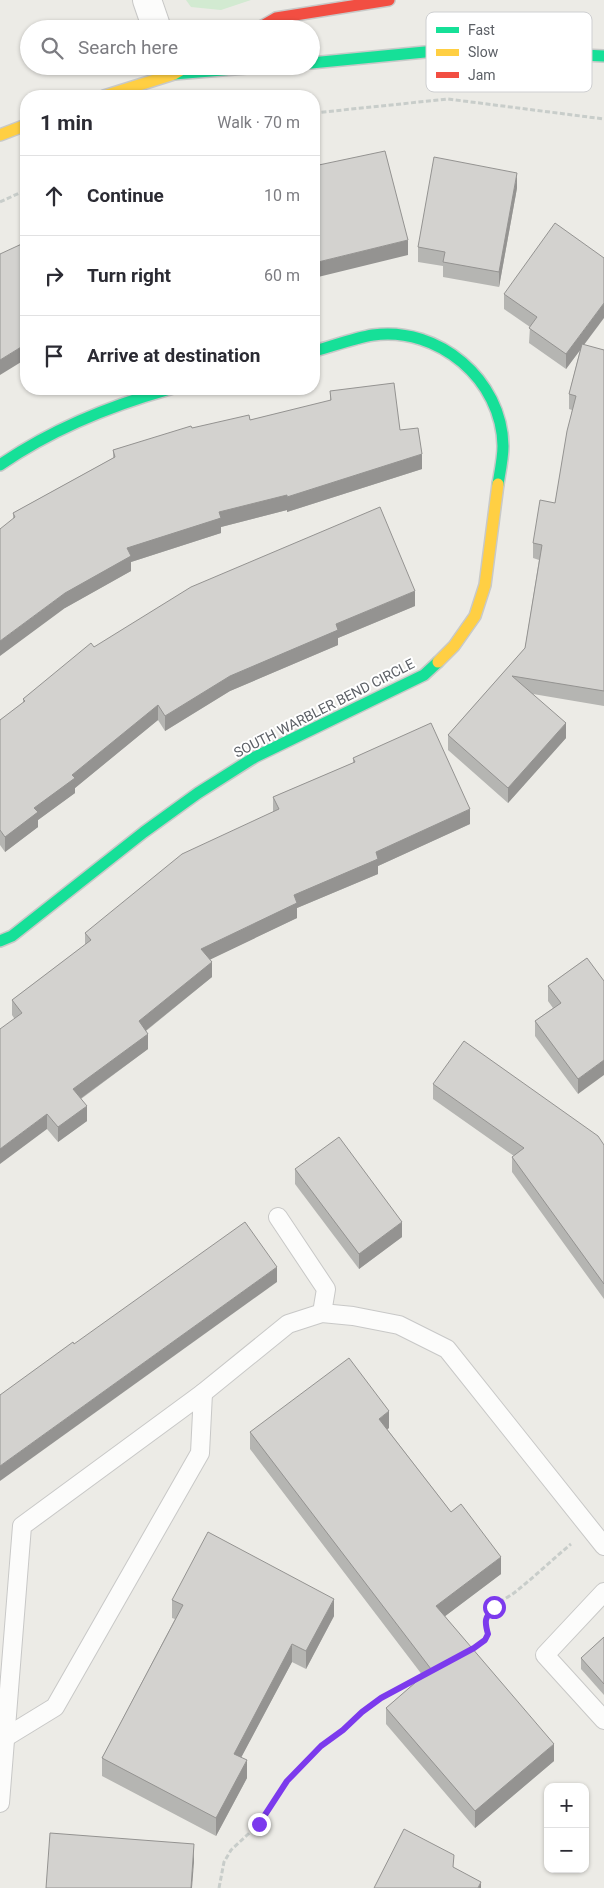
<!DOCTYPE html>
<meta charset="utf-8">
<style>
:root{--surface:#fff;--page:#f7f7f7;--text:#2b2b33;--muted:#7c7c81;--line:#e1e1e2}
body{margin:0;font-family:Roboto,sans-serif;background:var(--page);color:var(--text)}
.controls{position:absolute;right:15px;bottom:15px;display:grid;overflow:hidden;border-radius:10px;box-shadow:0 1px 4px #0004}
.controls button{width:45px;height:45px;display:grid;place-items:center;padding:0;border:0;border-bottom:1px solid var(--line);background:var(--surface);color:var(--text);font:25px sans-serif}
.stop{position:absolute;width:15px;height:15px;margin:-11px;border:4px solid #7c3aed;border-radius:50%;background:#fff}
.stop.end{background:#7c3aed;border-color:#fff;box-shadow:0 1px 5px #0008}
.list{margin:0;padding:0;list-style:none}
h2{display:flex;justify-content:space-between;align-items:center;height:65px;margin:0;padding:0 20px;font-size:21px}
h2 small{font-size:16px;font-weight:400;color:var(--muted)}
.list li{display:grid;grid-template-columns:32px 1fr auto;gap:15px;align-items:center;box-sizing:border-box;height:80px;padding:0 20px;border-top:1px solid var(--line)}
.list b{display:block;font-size:19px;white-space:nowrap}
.list em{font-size:16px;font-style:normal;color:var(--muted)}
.icon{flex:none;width:28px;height:28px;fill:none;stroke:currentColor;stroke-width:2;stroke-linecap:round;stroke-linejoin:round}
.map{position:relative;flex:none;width:604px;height:1888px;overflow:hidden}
.search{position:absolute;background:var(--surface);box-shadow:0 1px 4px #0004;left:20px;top:20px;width:300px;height:55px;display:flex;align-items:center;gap:12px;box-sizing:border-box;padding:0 18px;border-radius:28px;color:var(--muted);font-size:19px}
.panel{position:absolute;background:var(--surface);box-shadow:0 1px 4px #0004;left:20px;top:90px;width:300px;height:305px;border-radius:20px}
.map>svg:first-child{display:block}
</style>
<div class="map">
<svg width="604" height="1888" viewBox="0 0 604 1888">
<rect width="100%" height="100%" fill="#ecebe6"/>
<polygon fill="#d2ead1" points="186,0 251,0 221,10 191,7"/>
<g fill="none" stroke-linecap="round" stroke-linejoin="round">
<defs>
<g id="lane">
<polyline points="278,1217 326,1289 322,1313"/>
<polyline points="604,1592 545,1655 604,1720"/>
<polyline points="6,1737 55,1707 200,1453 203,1393"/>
<polyline points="0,1803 22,1526 203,1393 288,1324 322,1313 353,1316 399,1325 447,1349 604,1546"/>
</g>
<polyline id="street" points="147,0 157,29"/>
<g id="fast">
<polyline points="311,63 456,49 604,56"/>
<polyline points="174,74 271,66"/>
<path d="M314,351c19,-5 40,-13 59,-16 66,-9 129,45 130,111 0,12 -3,26 -5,38"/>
<path d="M0,465c52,-36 109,-59 170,-76"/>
<polyline points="0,941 12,936 144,832 198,793 255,757 424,675 438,662"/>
</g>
<g id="slow">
<polyline points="104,96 174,74 188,66"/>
<polyline points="0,135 26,125"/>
<polyline points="438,662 454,646 475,616 485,585 498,484"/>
</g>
<polyline id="jam" points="257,29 276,18 389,0"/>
</defs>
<use href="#lane" stroke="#c8c8c7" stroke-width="20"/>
<use href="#street" stroke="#c8c8c7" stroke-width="30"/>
<use href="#fast" stroke="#c8c9c8" stroke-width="14"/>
<use href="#slow" stroke="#c8c9c8" stroke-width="14"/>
<use href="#jam" stroke="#c8c9c8" stroke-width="14"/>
<g stroke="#c8cdca" stroke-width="3" stroke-dasharray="5 2.5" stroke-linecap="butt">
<polyline points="314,113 448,99 604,119"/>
<polyline points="0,202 26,190"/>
<path d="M471,1650c29,-14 5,-23 21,-41 6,-7 15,-11 22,-16 19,-15 38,-33 57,-49"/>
<polyline points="219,1888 224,1862 231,1850 259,1824 287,1781 300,1767 321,1746 381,1698 425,1673"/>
</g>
<use href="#lane" stroke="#fcfcfb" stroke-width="18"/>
<use href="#street" stroke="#fcfcfb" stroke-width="28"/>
<use href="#fast" stroke="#16e098" stroke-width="11"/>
<use href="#slow" stroke="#ffcf43" stroke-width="11"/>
<use href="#jam" stroke="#f24e42" stroke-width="11"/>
</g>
<g fill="#b5b5b2">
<polygon points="517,188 499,287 443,277 443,266 418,262 418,247"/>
<polygon points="504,294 584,345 604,350 604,706 533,694 566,738 508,803 448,750 448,735 525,648 539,560 533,558 533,543 555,503 572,410 569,409 569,394 580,350 566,369 529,343 530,327 504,309"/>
<polygon points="330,391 400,430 422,469 287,512 287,510 221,527 221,533 131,562 131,571 65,608 13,519 13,513 113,458 113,450 192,428 250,420 330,401"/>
<polygon points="415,606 338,638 338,645 230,691 165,731 158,720 75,788 75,793 38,820 38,827 5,852 0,845 0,720 23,703 23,699 94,647"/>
<polygon points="353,758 470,824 378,866 378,874 297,908 297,918 210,959 212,977 146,1031 148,1049 81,1099 87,1121 58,1142 47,1129 14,1018 12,1015 12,1000 85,945 85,933 273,812 273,797 353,763"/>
<polygon points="587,958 578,1094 535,1036 535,1021 553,1008 548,1001 548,986"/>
<polygon points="433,1084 604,1145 604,1299 512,1172 512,1157 514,1156 433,1099"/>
<polygon points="295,1169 402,1237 359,1269 295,1184"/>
<polygon points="389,1428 387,1429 451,1512 501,1574 445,1616 554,1761 475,1828 386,1724 386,1708 423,1676 250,1449 250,1432"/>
<polygon points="172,1600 334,1616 306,1669 292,1662 241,1757 247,1778 216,1836 102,1776 102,1758 175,1619 172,1618"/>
<polygon points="604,1637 604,1695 581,1669 581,1658"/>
</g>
<g fill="#949391">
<polygon points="517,173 517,188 499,287 499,272"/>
<polygon points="408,240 408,255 314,278 314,263"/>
<polygon points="604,303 604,318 566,369 566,354"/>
<polygon points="26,344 26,359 0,375 0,360"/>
<polygon points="422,454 422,469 287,512 287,497"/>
<polygon points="287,495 287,510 221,527 221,533 131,562 131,571 65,608 0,656 0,641 65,593 127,548 219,512"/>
<polygon points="415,591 415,606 338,638 338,645 230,691 165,731 165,716 230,676 336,624"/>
<polygon points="158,705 158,720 75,788 75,793 38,820 38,827 5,852 5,837 34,808 72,775"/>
<polygon points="566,723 566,738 508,803 508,788"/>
<polygon points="470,809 470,824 378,866 378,874 297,908 297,918 201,964 201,949 294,895 376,852"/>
<polygon points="212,962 212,977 139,1036 139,1021"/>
<polygon points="148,1034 148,1049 73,1104 73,1089"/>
<polygon points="604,1060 604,1075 578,1094 578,1079"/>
<polygon points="87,1106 87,1121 58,1142 58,1127"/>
<polygon points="47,1114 47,1129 0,1164 0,1149"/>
<polygon points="402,1222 402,1237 359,1269 359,1254"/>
<polygon points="277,1267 277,1282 0,1481 0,1466"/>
<polygon points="389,1411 389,1428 379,1436 379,1419"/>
<polygon points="501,1557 501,1574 436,1623 436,1606"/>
<polygon points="334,1599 334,1616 306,1669 306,1651"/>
<polygon points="292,1644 292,1662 234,1771 234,1754"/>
<polygon points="554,1744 554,1761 475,1828 475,1811"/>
<polygon points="247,1760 247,1778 216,1836 216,1818"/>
<polygon points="194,1844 194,1862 192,1888 191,1888"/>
<polygon points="481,1882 481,1888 478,1888"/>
</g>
<g fill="#d3d2cf" stroke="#949391">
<polygon points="385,151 408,240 314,263 314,166"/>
<polygon points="434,157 517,173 499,272 443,262 445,252 418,247"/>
<polygon points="555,223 604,258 604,303 566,354 529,328 537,317 504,294"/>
<polygon points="26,242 26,344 0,360 0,254"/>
<polygon points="582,344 604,350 604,691 512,676 566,723 508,788 448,735 525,648 542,545 533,543 540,500 555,503 567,431 576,396 569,394"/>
<polygon points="394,383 400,430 418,428 422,454 287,497 287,495 219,512 221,518 127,548 131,556 65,593 0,641 0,529 15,517 13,513 115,457 113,450 191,426 192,428 249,415 250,420 331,400 330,391"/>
<polygon points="380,507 415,591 336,624 338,630 230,676 165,716 158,705 72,775 75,778 34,808 38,812 5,837 0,830 0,720 25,701 23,699 91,643 94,647 191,587"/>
<polygon points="431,723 470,809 376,852 378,859 294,895 297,903 201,949 212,962 139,1021 148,1034 73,1089 87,1106 58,1127 47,1114 0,1149 0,1029 22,1013 12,1000 91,940 85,933 182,854 279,809 273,797 355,762 353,758"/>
<polygon points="587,958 604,981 604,1060 578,1079 535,1021 561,1003 548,986"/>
<polygon points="464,1041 598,1136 604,1145 604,1284 512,1157 524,1148 433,1084"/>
<polygon points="339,1137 402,1222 359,1254 295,1169"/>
<polygon points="245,1222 277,1267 0,1466 0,1395 73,1342 74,1344"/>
<polygon points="349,1358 389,1411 379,1419 451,1512 461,1504 501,1557 436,1606 554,1744 475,1811 386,1708 431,1669 250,1432"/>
<polygon points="208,1532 334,1599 306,1651 292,1644 234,1754 247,1760 216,1818 102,1758 183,1605 172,1600"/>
<polygon points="604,1637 604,1684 581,1658"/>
<polygon points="404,1829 454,1855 453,1867 481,1882 478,1888 374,1888"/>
<polygon points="50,1833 194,1844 191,1888 46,1888"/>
</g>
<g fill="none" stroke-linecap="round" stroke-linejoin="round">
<path stroke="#7c3aed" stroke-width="6" d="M259,1824l28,-43 34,-35 22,-16 19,-18 19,-14 93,-50 11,-8 3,-6c-4,-14 -3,-16 6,-27"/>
</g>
<g text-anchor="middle" stroke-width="4" stroke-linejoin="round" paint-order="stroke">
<g font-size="14" fill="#5b5f65" stroke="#fff">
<text transform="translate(324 708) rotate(-27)" y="5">SOUTH WARBLER BEND CIRCLE</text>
</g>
</g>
<rect x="426" y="12" width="166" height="80" rx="8" fill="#fff" stroke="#cecfd1" stroke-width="1"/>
<rect x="436" y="27" width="23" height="6" fill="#16e098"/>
<rect x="436" y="49" width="23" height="7" fill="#ffcf43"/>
<rect x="436" y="72" width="23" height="6" fill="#f24e42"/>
<g font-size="14" fill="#5b5f65">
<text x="468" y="35">Fast</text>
<text x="468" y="57">Slow</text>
<text x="468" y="80">Jam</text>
</g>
</svg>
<div class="controls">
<button>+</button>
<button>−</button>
</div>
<div class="stop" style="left:494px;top:1607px"></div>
<div class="stop end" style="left:259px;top:1824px"></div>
<div class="search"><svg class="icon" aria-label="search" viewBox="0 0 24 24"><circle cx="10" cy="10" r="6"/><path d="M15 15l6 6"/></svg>Search here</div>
<section class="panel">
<h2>1 min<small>Walk · 70 m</small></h2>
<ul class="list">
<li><svg class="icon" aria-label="ahead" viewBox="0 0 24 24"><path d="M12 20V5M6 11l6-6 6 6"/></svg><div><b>Continue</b></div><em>10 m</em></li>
<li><svg class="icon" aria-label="right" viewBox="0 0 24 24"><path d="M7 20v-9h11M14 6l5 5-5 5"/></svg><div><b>Turn right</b></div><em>60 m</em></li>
<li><svg class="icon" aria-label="arrive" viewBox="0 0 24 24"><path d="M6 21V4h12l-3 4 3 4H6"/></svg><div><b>Arrive at destination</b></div></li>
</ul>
</section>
</div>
